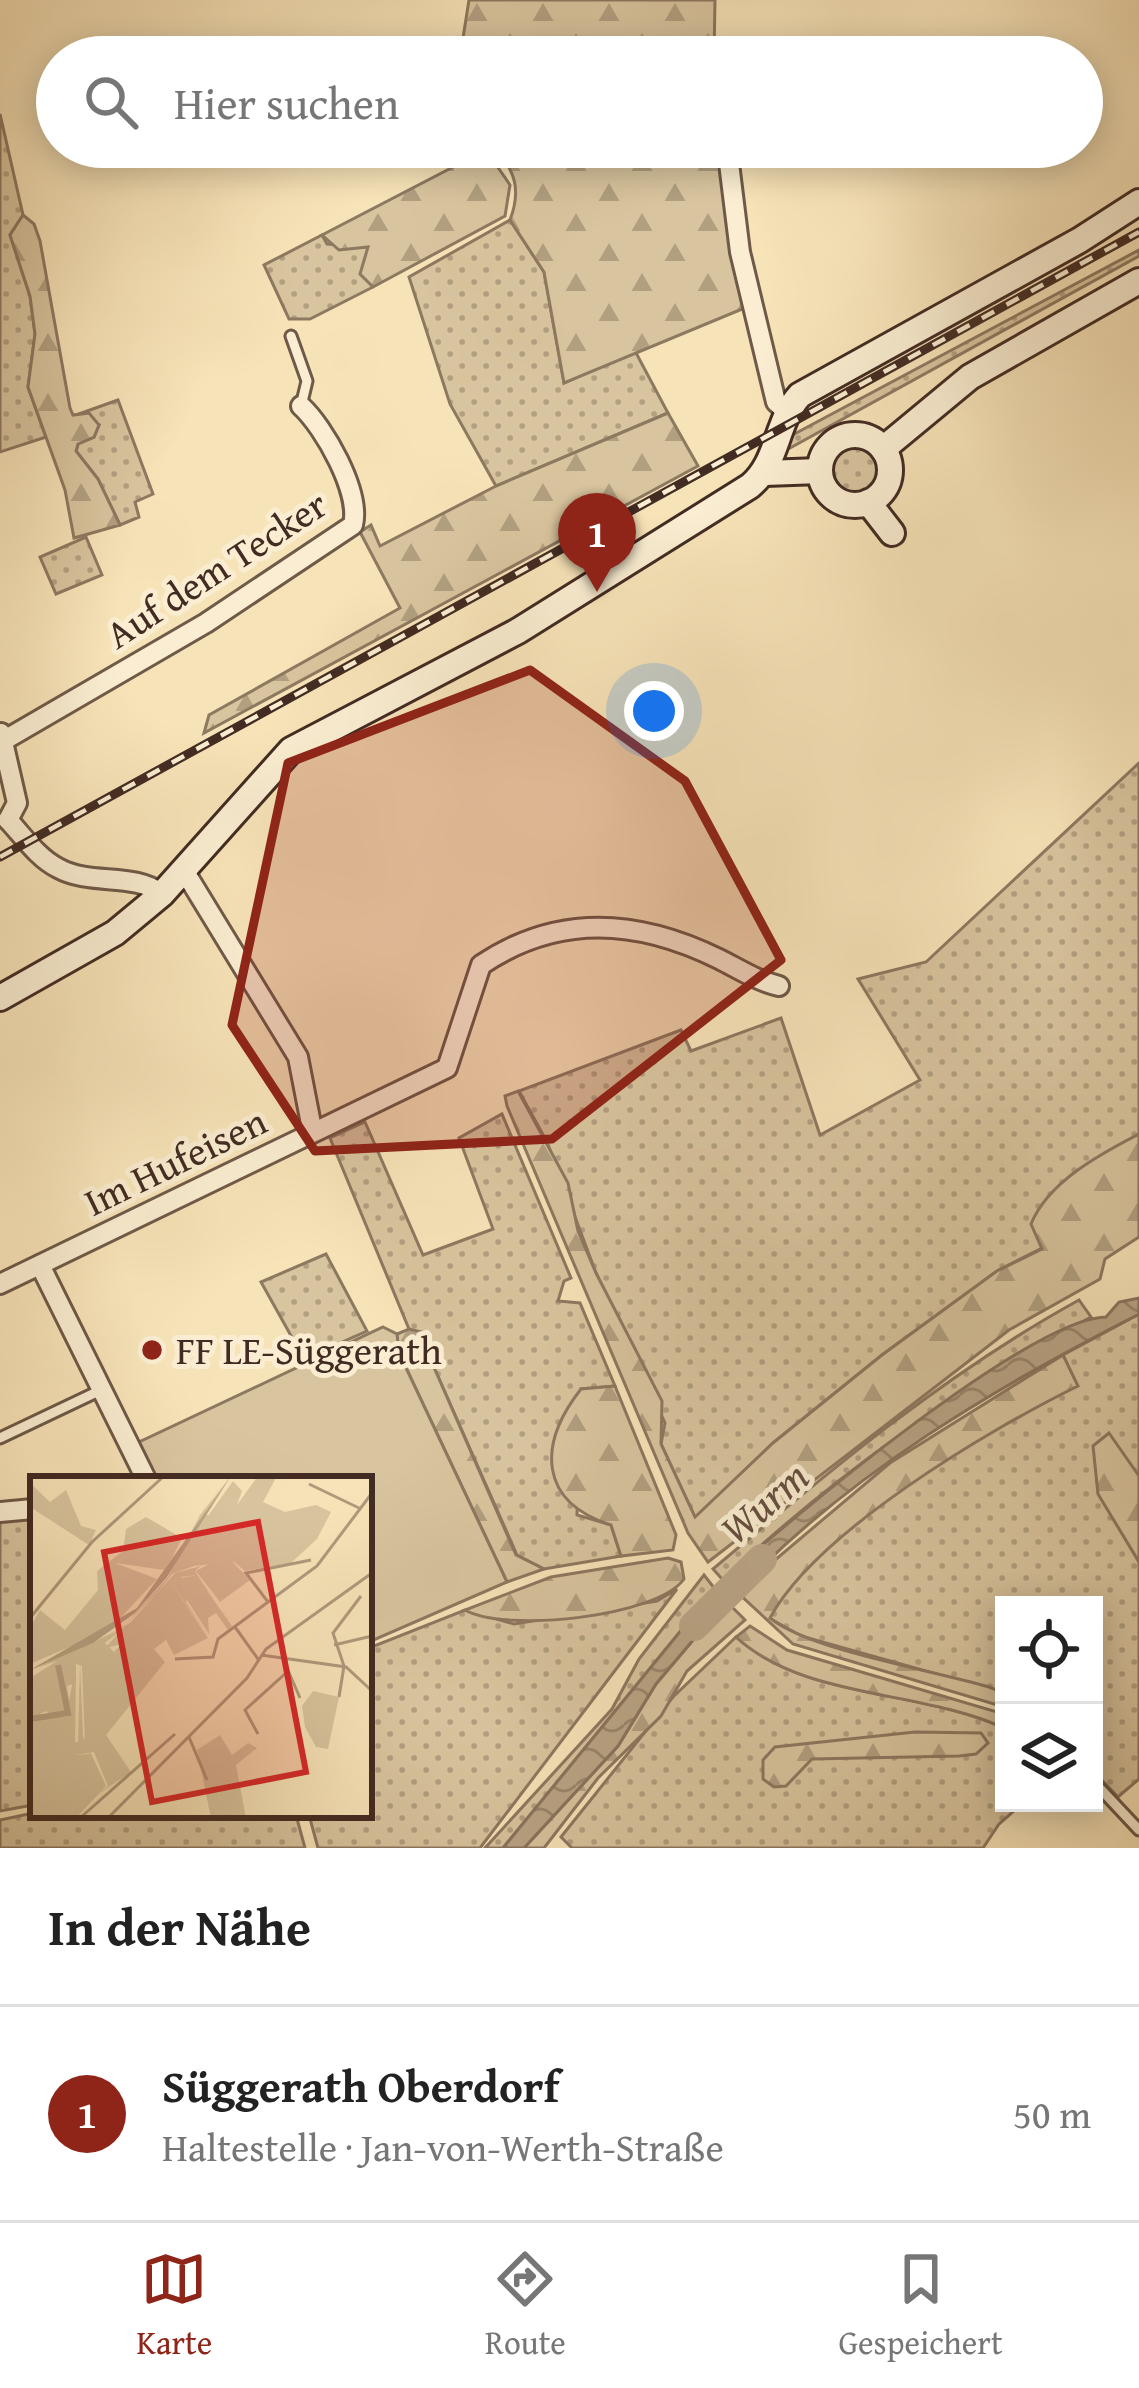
<!DOCTYPE html>
<html lang="de">
<meta charset="utf-8">
<style>
:root{--surface:#fff;--page:#f6f6f6;--text:#222;--muted:#767676;--line:#e0e0e0;--accent:#8f2418}
body{margin:0;font-family:"Gentium Book Plus",serif;background:var(--page);color:var(--text)}
.controls{position:absolute;right:36px;bottom:36px;display:grid;overflow:hidden;border-radius:0px;box-shadow:0 6px 30px #0003}
.controls button{width:108px;height:108px;display:grid;place-items:center;padding:0;border:0;border-bottom:3px solid var(--line);background:var(--surface);color:var(--text);font:60px sans-serif}
.you{position:absolute;left:654px;top:711px;width:42px;height:42px;margin:-30px;border:9px solid #fff;border-radius:50%;background:#1a73e8;box-shadow:0 0 0 18px #1a73e833}
.badge{display:grid;place-items:center;width:78px;height:78px;border-radius:50%;background:var(--accent);color:#fff;font-size:39px;font-weight:700}
.pin{position:absolute;translate:-50% -99px;filter:drop-shadow(0 3px 6px #0008)}
.pin::after{content:'';position:absolute;top:63px;width:42px;height:36px;background:inherit;clip-path:polygon(0 0,100% 0,50% 100%)}
.list{margin:0;padding:0;list-style:none}
h2{display:flex;justify-content:space-between;align-items:center;height:156px;margin:0;padding:0 48px;font-size:51px}
h2 small{font-size:39px;font-weight:400;color:var(--muted)}
.list li{display:grid;grid-template-columns:78px 1fr auto;gap:36px;align-items:center;box-sizing:border-box;height:216px;padding:0 48px;border-top:3px solid var(--line)}
.list b{display:block;font-size:45px;white-space:nowrap}
.list p{margin:0;font-size:39px;white-space:nowrap;color:var(--muted)}
.list em{font-size:39px;font-style:normal;color:var(--muted)}
.icon{flex:none;width:66px;height:66px;fill:none;stroke:currentColor;stroke-width:2;stroke-linecap:round;stroke-linejoin:round}
.map{position:relative;flex:none;width:1139px;height:1848px;overflow:hidden}
.search{position:absolute;background:var(--surface);box-shadow:0 6px 30px #0003;left:36px;right:36px;top:36px;height:132px;display:flex;align-items:center;gap:30px;box-sizing:border-box;padding:0 42px;border-radius:66px;color:var(--muted);font-size:45px}
.sheet{height:372px;background:var(--surface)}
nav{display:flex;justify-content:space-around;align-items:center;box-sizing:border-box;height:168px;border-top:3px solid var(--line);background:var(--surface);font-size:33px;color:var(--muted)}
nav a{display:grid;justify-items:center;gap:6px}
nav .on{color:var(--accent)}
.map>svg:first-child{display:block}
</style>
<div class="map">
<svg width="1139" height="1848" viewBox="0 0 1139 1848">
<defs>
<pattern id="grass-dots" width="8" height="8" patternUnits="userSpaceOnUse" patternTransform="scale(3)"><rect width="8" height="8" fill="#d8c49e"/><path d="M2 2h.1M6 6h.1" fill="none" stroke="#b19f80" stroke-width="1.8" stroke-linecap="round"/></pattern>
<pattern id="forest-firs" width="22" height="20" patternUnits="userSpaceOnUse" patternTransform="scale(3)"><rect width="22" height="20" fill="#d8c49e"/><path d="M5 1l3.5 6h-7zM16 11l3.5 6h-7z" fill="#b19f80"/></pattern>
<pattern id="water-waves" width="16" height="10" patternUnits="userSpaceOnUse" patternTransform="scale(3)"><rect width="16" height="10" fill="#b9a485"/><path d="M0 5q4-4 8 0t8 0" fill="none" stroke="#98866c"/></pattern>
</defs>
<rect width="100%" height="100%" fill="#f7e3b8"/>
<filter id="stains"><feTurbulence type="fractalNoise" baseFrequency=".00167" numOctaves="4"/><feColorMatrix values="0 0 0 0 .2 0 0 0 0 .09 0 0 0 0 .02 0 0 0 .5 -.17"/></filter>
<radialGradient id="worn" r=".72"><stop offset=".6" stop-color="#630" stop-opacity="0"/><stop offset="1" stop-color="#630" stop-opacity=".3"/></radialGradient>
<g fill="url(#grass-dots)" stroke="#8d7860" stroke-width="3">
<polygon points="0,114 23,215 10,235 30,296 35,334 28,387 46,437 0,452"/>
<polygon points="510,220 544,272 564,383 635,351 668,413 496,486 450,404 409,277"/>
<polygon points="322,235 327,244 369,247 373,287 310,319 289,319 264,265"/>
<polygon points="1139,250 1139,256 781,453 785,439"/>
<polygon points="118,400 153,494 135,502 139,517 120,525 98,479 76,451 78,444 94,437 99,425 73,416"/>
<circle cx="856" cy="470" r="23"/>
<polygon points="86,537 102,575 56,594 40,557"/>
<polygon points="1139,763 1139,1134 1071,1175 1042,1248 997,1271 882,1355 773,1443 695,1518 661,1444 665,1423 596,1273 547,1142 519,1091 681,1030 691,1051 781,1018 820,1135 920,1080 858,979 926,962"/>
<polygon points="502,1114 571,1278 564,1281 558,1301 580,1303 615,1386 581,1389 577,1515 611,1525 621,1556 544,1569 517,1555 433,1365 435,1352 409,1329 330,1138 365,1122 423,1255 493,1229 459,1138"/>
<polygon points="326,1254 367,1331 304,1359 261,1282"/>
<path d="M1079,1300l12,17c-134,71 -257,159 -368,263l-10,-11c116,-98 233,-196 366,-269z"/>
<path d="M1139,1314v465l-21,18 -24,-25v-167h-90v88l-203,-57 -32,-18c47,-86 220,-189 308,-232l-14,-31z"/>
<polygon points="33,1516 33,1805 0,1811 0,1518"/>
<polygon points="704,1575 715,1589 503,1848 485,1848 612,1709 639,1659"/>
<polygon points="677,1589 480,1848 318,1848 309,1815 369,1815 369,1648 465,1610 514,1624 657,1601"/>
<path d="M736,1637c69,63 184,52 268,91v75h19l-24,21 -16,24h-411l-11,-11 112,-140z"/>
<polygon points="33,1813 296,1815 305,1848 0,1848 0,1820"/>
</g>
<g fill="url(#forest-firs)" stroke="#8d7860" stroke-width="3">
<polygon points="469,0 715,0 714,57 460,57"/>
<path d="M495,147h223l29,160 -183,76 -20,-111 -34,-52c11,-29 6,-48 -15,-73z"/>
<polygon points="486,150 510,185 505,216 373,287 360,274 368,247 339,250 322,235"/>
<polygon points="23,215 34,224 40,241 70,408 73,415 89,413 99,425 94,437 78,444 76,451 98,479 120,525 74,538 65,490 28,387 35,334 30,296 10,235"/>
<polygon points="668,413 698,466 204,733 209,715 400,608 360,532 371,525 380,546 496,486"/>
<path d="M518,1091l50,92 10,48 18,42 66,128 -1,43 34,73 78,-74 109,-88 115,-84 45,-22 -11,-25c17,-42 69,-70 108,-90v103l-34,22 -5,20 -91,51 -301,232 -20,-29 -181,-427 -2,-10z"/>
<polygon points="409,1329 429,1334 433,1365 516,1555 544,1569 507,1582 399,1353 397,1334"/>
<path d="M1063,1355l15,31c-88,43 -262,146 -308,232 41,33 163,52 219,69l15,6v14l-211,-63 -56,-52 153,-129z"/>
<path d="M615,1386l61,149 -3,15 -52,6 -10,-31c-72,-23 -74,-80 -30,-136z"/>
<polygon points="1109,1433 1139,1476 1139,1562 1098,1494 1093,1446"/>
<path d="M668,1558l13,4 3,17c-27,38 -179,54 -219,31l86,-33z"/>
<polygon points="726,1601 745,1620 687,1671 661,1716 598,1778 544,1848 524,1848 618,1746 656,1684"/>
<path d="M750,1626l37,24 217,64v14c-85,-39 -199,-28 -268,-91z"/>
<polygon points="915,1732 981,1733 988,1743 976,1754 959,1756 812,1759 786,1786 774,1787 763,1779 763,1760 775,1747"/>
</g>
<polygon fill="#d8c49e" stroke="#8d7860" stroke-width="3" points="383,1327 397,1334 399,1353 507,1582 369,1642 369,1479 152,1479 137,1443"/>
<g fill="url(#water-waves)" stroke="#89745d" stroke-width="3">
<path d="M1139,1298v16c-143,73 -291,160 -402,278l-14,-12c63,-58 307,-262 383,-263l13,-15z"/>
<polygon points="715,1589 726,1601 656,1684 618,1746 524,1848 503,1848"/>
</g>
<g fill="none" stroke-linecap="round" stroke-linejoin="round">
<polyline stroke="#b9a485" stroke-width="30" points="694,1626 762,1559"/>
<defs>
<g id="lane">
<polyline points="291,336 307,381 301,406"/>
<polyline points="0,1438 101,1390"/>
<polyline points="1094,1782 1139,1830"/>
</g>
<g id="street">
<polyline points="727,147 740,252 776,402 786,411"/>
<polyline points="1,733 17,803 8,820"/>
<path d="M3,741l203,-118 147,-98c8,-33 -29,-98 -52,-119"/>
<path d="M8,820c15,16 30,38 50,48 32,18 76,4 104,26"/>
<polyline points="185,872 298,1057 312,1129"/>
<polyline points="40,1265 146,1479"/>
<path d="M0,1284l447,-216 34,-103c77,-52 157,-46 238,-6 20,10 38,22 60,27"/>
<polyline points="0,1512 33,1509"/>
</g>
<g id="secondary">
<circle cx="855" cy="470" r="35"/>
<polyline points="883,449 970,377 1139,281"/>
<polyline points="765,473 820,471"/>
<polyline points="868,502 892,533"/>
<path d="M0,998l115,-65 47,-39 129,-144 227,-119 232,-145c29,-24 25,-64 50,-91l280,-155 59,-38"/>
</g>
</defs>
<use href="#lane" stroke="#6f5948" stroke-width="15"/>
<use href="#street" stroke="#6f5948" stroke-width="24"/>
<use href="#secondary" stroke="#422b22" stroke-width="30"/>
<use href="#lane" stroke="#faedd1" stroke-width="9"/>
<use href="#street" stroke="#faedd1" stroke-width="18"/>
<use href="#secondary" stroke="#faedd1" stroke-width="24"/>
<defs>
<polyline id="rail" points="0,857 1139,232"/>
</defs>
<use href="#rail" stroke="#422b22" stroke-width="9"/>
<use href="#rail" stroke="#faedd1" stroke-width="4.5" stroke-dasharray="14" stroke-linecap="butt"/>
</g>
<path fill="#8f2418" fill-opacity="0.2" stroke="#8f2418" stroke-width="9" stroke-linejoin="round" d="M530,670l155,111 96,179 -229,179 -237,12 -83,-126 56,-262z"/>
<circle fill="#8f2418" stroke="#faedd1" stroke-width="4.5" cx="152" cy="1350" r="12"/>
<g text-anchor="middle" stroke-width="10" stroke-linejoin="round" paint-order="stroke">
<g font-size="39" fill="#422b22" stroke="#faedd1">
<text transform="translate(216 569) rotate(-33)" y="14">Auf dem Tecker</text>
<text transform="translate(175 1161) rotate(-26)" y="14">Im Hufeisen</text>
</g>
<g font-size="39" fill="#422b22" stroke="#faedd1" text-anchor="start">
<text x="176" y="1364">FF LE-Süggerath</text>
</g>
<g font-size="42" font-style="italic" fill="#664f40" stroke="#faedd1">
<text transform="translate(764 1502) rotate(-41)" y="15">Wurm</text>
</g>
</g>
<g transform="translate(30 1476)">
<rect width="342" height="342" fill="#f7e3b8"/>
<path d="M201,0l-25,35 2,5 25,-35 9,10 -5,14 21,-29h19l-14,26 22,10 31,-7 15,7 -14,27 -26,24 -46,8 -11,-9 -40,4 -22,8 -14,18 -32,32 42,-47 32,-62zM116,41l36,21 -11,22 -7,10 -49,-7 42,16 -48,51 -79,34v-37l10,-17 25,20 33,-40 -1,-19 26,-20 3,-22zM166,99l36,51 -4,4 -12,-17 -8,5 1,16 -22,-34 -5,-22zM143,109l35,53 -34,17 -8,-15 -12,9 11,13 -59,73 25,37 -40,27 17,-13 -14,-34 -19,3 -1,-13h11l-3,-76 -6,-2v19l-9,3 4,25 -17,8 -8,-8 -16,7v-40l27,-17 -27,9 94,-42 -19,15 9,9z" fill="#d8c49e"/>
<path d="M0,7l20,19 16,-12 15,36 15,4 -7,15 -59,-38zM171,90l-6,5 21,32 -20,-28 -15,2 12,9 -7,16 23,35 -36,-52 -42,56 -27,8 20,-22 -26,13 32,-17 45,-50zM46,188l-1,91 15,-1 -12,-12 2,-78 3,72 23,50 -30,32h-46v-105l36,4zM283,215l26,6 -11,52 -12,-2 -11,-20 -3,-21zM190,259l12,20 16,-12 9,5 -21,17 10,53h-35l-14,-68z" fill="#d8c49e"/>
<path d="M196,79l24,25 -30,22 -24,-31z" fill="#d8c49e"/>
<path d="M201,0l-64,101 -32,36 -42,30 -63,27 107,-62z" fill="#b9a485"/>
<path fill="none" stroke="#b9a485" stroke-width="6" d="M0,243l38,-6 -10,-48"/>
<path fill="none" stroke="#af997c" stroke-width="3" d="M279,8l50,24M238,126l-22,-29 65,-13M0,142l62,-76 72,-66M205,151l23,32M304,169l38,-9M231,179l85,12 26,24M145,183l38,-2 5,-18 99,-73 55,-73M254,185l16,37M309,221l5,-31 -11,-33 28,-37M228,258l-13,-24 42,-38M159,261l18,43M50,342l95,-84M78,342l139,-140 19,-29 106,-76"/>
<path fill="#d62828" fill-opacity="0.15" stroke="#d62828" stroke-width="6" d="M228,46l48,250 -154,30 -48,-250z"/>
<rect width="342" height="342" fill="none" stroke="#422b22" stroke-width="6"/>
</g>
<rect width="100%" height="100%" filter="url(#stains)"/>
<rect width="100%" height="100%" fill="url(#worn)"/>
</svg>
<div class="controls">
<button><svg class="icon" aria-label="locate" viewBox="0 0 24 24"><circle cx="12" cy="12" r="6"/><path d="M12 2v4M12 18v4M2 12h4M18 12h4"/></svg></button>
<button><svg class="icon" aria-label="layers" viewBox="0 0 24 24"><path d="M12 4l9 5-9 5-9-5zM3 14l9 5 9-5"/></svg></button>
</div>
<div class="you"></div>
<div class="pin badge" style="left:597px;top:592px">1</div>
<div class="search"><svg class="icon" aria-label="search" viewBox="0 0 24 24"><circle cx="10" cy="10" r="6"/><path d="M15 15l6 6"/></svg>Hier suchen</div>
</div>
<section class="sheet">
<h2>In der Nähe<small></small></h2>
<ul class="list">
<li><span class="badge">1</span><div><b>Süggerath Oberdorf</b><p>Haltestelle · Jan-von-Werth-Straße</p></div><em>50 m</em></li>
</ul>
</section>
<nav>
<a class="on"><svg class="icon" aria-label="map" viewBox="0 0 24 24"><path d="M3 6l6-2 6 2 6-2v14l-6 2-6-2-6 2zM9 4v14M15 6v14"/></svg>Karte</a>
<a><svg class="icon" aria-label="directions" viewBox="0 0 24 24"><path d="M12 3l9 9-9 9-9-9zM9 14v-3h6M13 9l2 2-2 2"/></svg>Route</a>
<a><svg class="icon" aria-label="saved" viewBox="0 0 24 24"><path d="M7 4h10v16l-5-4-5 4z"/></svg>Gespeichert</a>
</nav>
